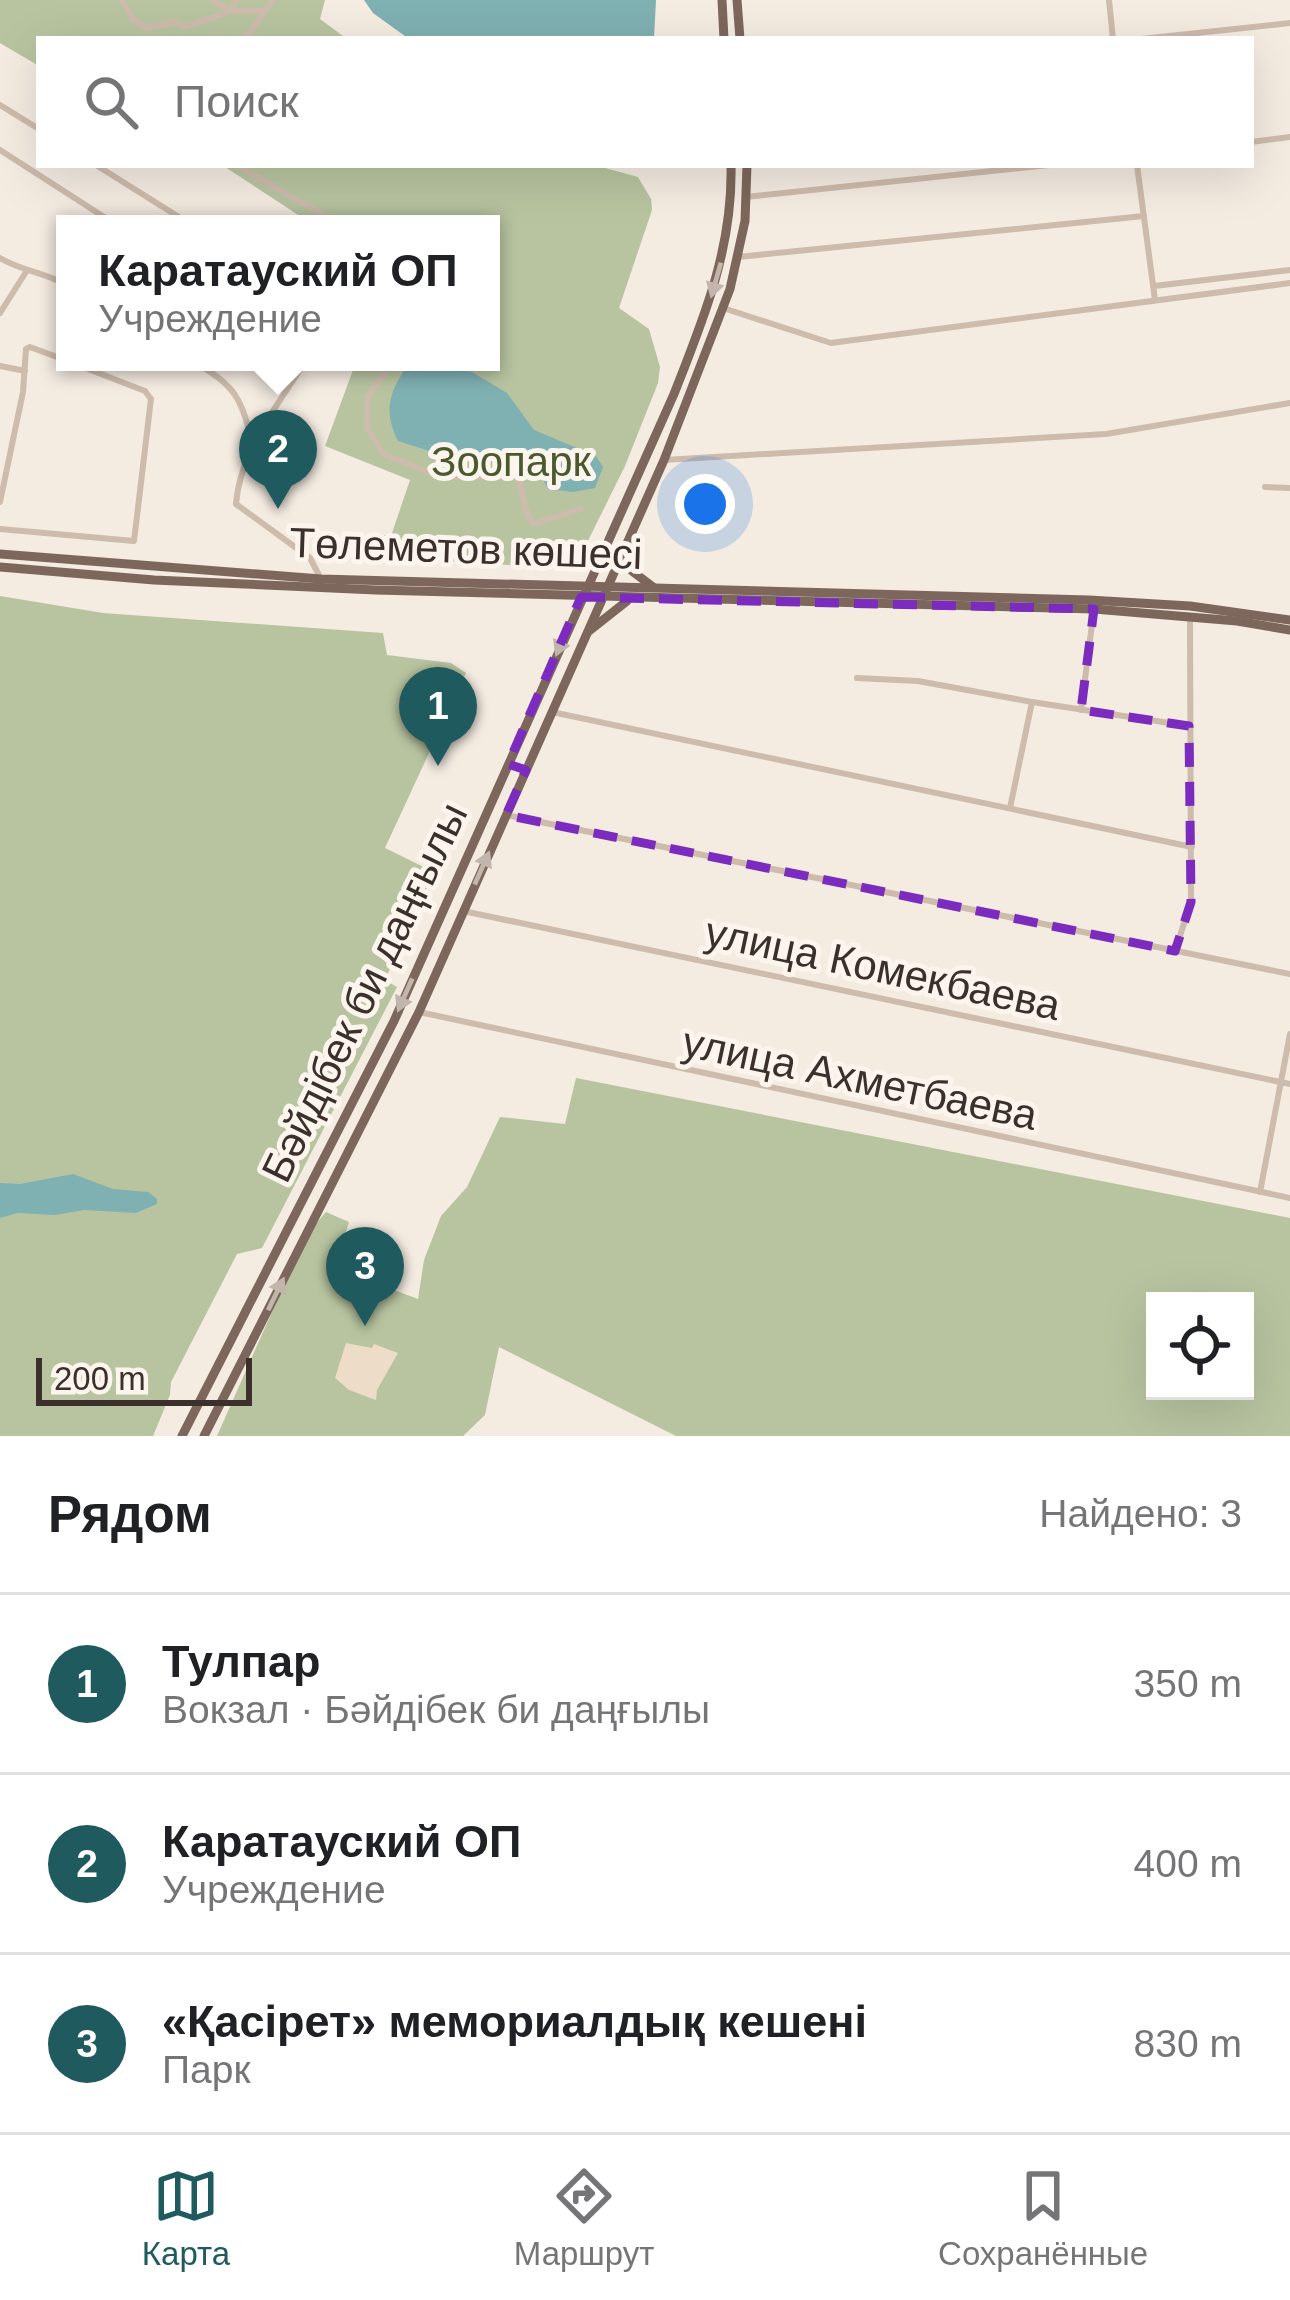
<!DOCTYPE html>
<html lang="ru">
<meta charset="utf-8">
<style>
:root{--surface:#fff;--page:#f6f6f6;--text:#202124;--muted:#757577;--line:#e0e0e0;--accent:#1f5a5e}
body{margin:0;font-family:Helvetica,sans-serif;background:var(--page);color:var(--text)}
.controls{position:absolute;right:36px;bottom:36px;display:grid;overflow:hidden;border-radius:0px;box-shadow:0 12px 48px #0002}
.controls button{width:108px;height:108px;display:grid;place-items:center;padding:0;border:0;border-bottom:3px solid var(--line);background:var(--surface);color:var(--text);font:60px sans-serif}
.scale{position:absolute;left:36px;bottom:30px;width:216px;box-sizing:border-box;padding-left:12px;border:6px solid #3b302b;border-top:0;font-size:33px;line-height:42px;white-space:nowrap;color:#3b302b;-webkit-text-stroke:9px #fbf5ee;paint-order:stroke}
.you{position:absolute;left:705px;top:504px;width:42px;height:42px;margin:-30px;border:9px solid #fff;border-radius:50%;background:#1a73e8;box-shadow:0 0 0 18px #1a73e833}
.badge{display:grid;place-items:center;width:78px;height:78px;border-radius:50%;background:var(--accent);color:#fff;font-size:39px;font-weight:700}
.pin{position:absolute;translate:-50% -99px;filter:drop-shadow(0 3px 6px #0008)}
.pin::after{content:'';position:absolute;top:63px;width:42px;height:36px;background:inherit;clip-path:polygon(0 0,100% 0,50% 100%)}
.popup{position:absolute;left:56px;top:215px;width:444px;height:156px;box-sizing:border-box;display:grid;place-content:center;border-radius:0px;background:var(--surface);filter:drop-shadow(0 3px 9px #0005);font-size:39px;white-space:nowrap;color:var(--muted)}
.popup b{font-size:45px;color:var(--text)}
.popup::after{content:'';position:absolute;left:50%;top:100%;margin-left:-24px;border:24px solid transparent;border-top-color:var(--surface)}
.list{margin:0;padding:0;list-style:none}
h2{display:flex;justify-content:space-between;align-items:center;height:156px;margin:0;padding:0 48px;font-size:51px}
h2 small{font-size:39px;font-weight:400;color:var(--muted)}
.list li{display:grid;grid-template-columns:78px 1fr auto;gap:36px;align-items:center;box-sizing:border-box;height:180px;padding:0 48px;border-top:3px solid var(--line)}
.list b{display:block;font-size:45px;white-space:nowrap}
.list p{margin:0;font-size:39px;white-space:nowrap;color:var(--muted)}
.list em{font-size:39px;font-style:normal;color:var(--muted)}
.icon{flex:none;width:66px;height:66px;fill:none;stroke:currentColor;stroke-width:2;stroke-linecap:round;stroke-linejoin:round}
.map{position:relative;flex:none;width:1290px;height:1436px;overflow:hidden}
.search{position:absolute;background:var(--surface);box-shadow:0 12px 48px #0002;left:36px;right:36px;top:36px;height:132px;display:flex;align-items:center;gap:30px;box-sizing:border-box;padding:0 42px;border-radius:0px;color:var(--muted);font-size:45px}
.sheet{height:696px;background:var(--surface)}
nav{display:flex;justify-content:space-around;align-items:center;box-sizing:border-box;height:168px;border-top:3px solid var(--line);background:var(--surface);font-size:33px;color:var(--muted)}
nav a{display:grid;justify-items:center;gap:6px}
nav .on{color:var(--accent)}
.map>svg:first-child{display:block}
</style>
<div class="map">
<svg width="1290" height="1436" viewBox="0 0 1290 1436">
<rect width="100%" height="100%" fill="#f4ebe1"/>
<g fill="#b8c4a0" fill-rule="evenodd">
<polygon points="0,0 325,0 320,19 347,39 39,39 39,66 0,43"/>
<polygon points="222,165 594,165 638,177 651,199 652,210 619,308 649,329 660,367 658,383 625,466 574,569 376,557 383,535 391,536 410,480 325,446 356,362 491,362 491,224 312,224"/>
<polygon points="0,596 103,613 383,633 387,655 451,663 466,673 385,848 434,872 385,980 397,987 262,1248 237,1254 171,1382 170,1395 153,1436 0,1436"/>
<path d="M576,1078l714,140v218h-614l-177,-89 -14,68 -22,21h-246l63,-142 34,-68 12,-14 23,10 -10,31 4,7 46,19 -3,8 32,12 6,-39 17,-44 26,-29 33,-70 65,7zM1155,1301h90v90h-90z"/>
</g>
<polygon fill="#ecdcc8" points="346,1343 372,1348 374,1344 398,1353 377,1390 376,1400 349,1390 335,1378"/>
<g fill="#7fb0b2">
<polygon points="364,0 656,0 654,38 409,39 373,13"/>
<path d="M429,366l43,6 35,21 27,37 62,26 7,11 -8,21 -22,4 -25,-3 -14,-26 -11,-11c-40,21 -86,1 -125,-11 -14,-29 -10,-47 8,-73z"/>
<polygon points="73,1174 113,1189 148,1192 157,1199 157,1204 136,1213 84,1210 55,1215 18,1213 0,1218 0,1183 20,1184"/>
</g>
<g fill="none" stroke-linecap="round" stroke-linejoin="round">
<g stroke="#cdbbac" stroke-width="6">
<polyline points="122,0 133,20 147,28 176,22 185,27 231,11 265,11"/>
<polyline points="212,0 231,11"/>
<polyline points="1109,0 1113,39"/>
<polyline points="231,11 237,0"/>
<polyline points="245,39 273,0"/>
<polyline points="1141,39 1290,23"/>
<polyline points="0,105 39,129"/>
<polyline points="1251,142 1290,137"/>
<polyline points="0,150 115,224"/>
<polyline points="96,165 190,224"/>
<polyline points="236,165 333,220 350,224"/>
<polyline points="1137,165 1155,300"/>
<polyline points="746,197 1049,165"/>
<polyline points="738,257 1144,216"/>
<path d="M0,258c22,13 43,14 65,26"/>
<polyline points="1154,286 1290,270"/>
<polyline points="723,308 831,343 1290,283"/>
<polyline points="0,313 26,272"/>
<path d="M193,362c43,22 49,38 60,84"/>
<path d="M305,362c-27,43 -65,89 -69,142l74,54 11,21"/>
<polyline points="392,362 368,396 367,428 383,454 441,477 518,476 528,517 534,524 581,509"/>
<polyline points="0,366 25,371"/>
<polyline points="664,460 1106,434 1290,403"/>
<polyline points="1265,487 1290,488"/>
<polyline points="0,502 23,392 26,349 30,347 65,360"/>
<polyline points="0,529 134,541 151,399 145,391 70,362"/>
<polyline points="857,678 918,681 1032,702"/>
<polyline points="1081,710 1094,609"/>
<polyline points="552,712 1192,847"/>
<polyline points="1010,808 1032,702 1189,726"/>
<polyline points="506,815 1290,974"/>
<polyline points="463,911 1290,1084"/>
<polyline points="1175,951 1191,902 1190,616"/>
<polyline points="419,1012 1290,1198"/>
<polyline points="1260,1192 1290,1034"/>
</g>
<g stroke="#7d675c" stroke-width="9">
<polyline points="722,0 724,39"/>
<polyline points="737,0 740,39"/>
<polyline points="626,544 632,571 653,587"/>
<polyline points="0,554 321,579 1089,600 1190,606 1290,620"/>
<polyline points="0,567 154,580 376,590 1094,609 1237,621 1290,630"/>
<polyline points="589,631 627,601"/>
<path d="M182,1436l212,-415 280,-627c30,-76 59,-146 57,-229"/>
<polyline points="204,1436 419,1012 664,460 730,289 745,221 747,165"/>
</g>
</g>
<defs><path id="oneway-solid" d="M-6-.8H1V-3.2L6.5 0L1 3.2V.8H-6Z" transform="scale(3)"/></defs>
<g fill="#c2b5ac">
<use href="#oneway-solid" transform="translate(716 280) rotate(106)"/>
<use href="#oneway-solid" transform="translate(563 639) rotate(113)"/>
<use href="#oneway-solid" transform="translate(482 868) rotate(-66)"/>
<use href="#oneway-solid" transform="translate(405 995) rotate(114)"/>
<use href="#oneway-solid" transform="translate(276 1294) rotate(-64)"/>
</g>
<path fill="none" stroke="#7b2cbf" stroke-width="9" stroke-dasharray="24 15" stroke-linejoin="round" d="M581,597l513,12 -13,101 108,16 2,176 -16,49 -669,-136 20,-45 -18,-6z"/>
<g text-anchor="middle" stroke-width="10" stroke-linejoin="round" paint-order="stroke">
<g font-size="42" fill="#4a5a2e" stroke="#fbf5ee">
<text x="511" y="476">Зоопарк</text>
</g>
<g font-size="42" fill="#3b302b" stroke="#fbf5ee">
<text transform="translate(466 548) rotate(2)" y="15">Төлеметов көшесі</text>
<text transform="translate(883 968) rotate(12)" y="15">улица Комекбаева</text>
<text transform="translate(364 992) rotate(-64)" y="15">Бәйдібек би даңғылы</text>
<text transform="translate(860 1078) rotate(12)" y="15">улица Ахметбаева</text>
</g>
</g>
</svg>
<div class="controls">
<button><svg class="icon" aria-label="locate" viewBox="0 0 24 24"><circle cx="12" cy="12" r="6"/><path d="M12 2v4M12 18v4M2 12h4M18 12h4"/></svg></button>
</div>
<div class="scale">200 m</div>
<div class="you"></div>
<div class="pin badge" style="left:438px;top:766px">1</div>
<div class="pin badge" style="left:278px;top:509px">2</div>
<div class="popup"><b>Каратауский ОП</b>Учреждение</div>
<div class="pin badge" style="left:365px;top:1326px">3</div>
<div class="search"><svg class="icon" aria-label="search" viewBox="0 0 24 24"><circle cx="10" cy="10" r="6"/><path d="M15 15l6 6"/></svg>Поиск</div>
</div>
<section class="sheet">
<h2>Рядом<small>Найдено: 3</small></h2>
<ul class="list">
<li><span class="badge">1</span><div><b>Тулпар</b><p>Вокзал · Бәйдібек би даңғылы</p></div><em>350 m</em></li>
<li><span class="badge">2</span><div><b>Каратауский ОП</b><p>Учреждение</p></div><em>400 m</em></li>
<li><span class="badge">3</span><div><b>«Қасірет» мемориалдық кешені</b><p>Парк</p></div><em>830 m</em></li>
</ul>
</section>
<nav>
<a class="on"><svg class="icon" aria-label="map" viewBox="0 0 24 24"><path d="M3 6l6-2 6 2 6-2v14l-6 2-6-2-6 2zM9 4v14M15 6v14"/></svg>Карта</a>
<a><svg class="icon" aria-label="directions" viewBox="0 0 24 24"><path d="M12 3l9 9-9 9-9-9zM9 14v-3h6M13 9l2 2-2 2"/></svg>Маршрут</a>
<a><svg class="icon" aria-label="saved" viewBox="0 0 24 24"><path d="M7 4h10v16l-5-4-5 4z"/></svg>Сохранённые</a>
</nav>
